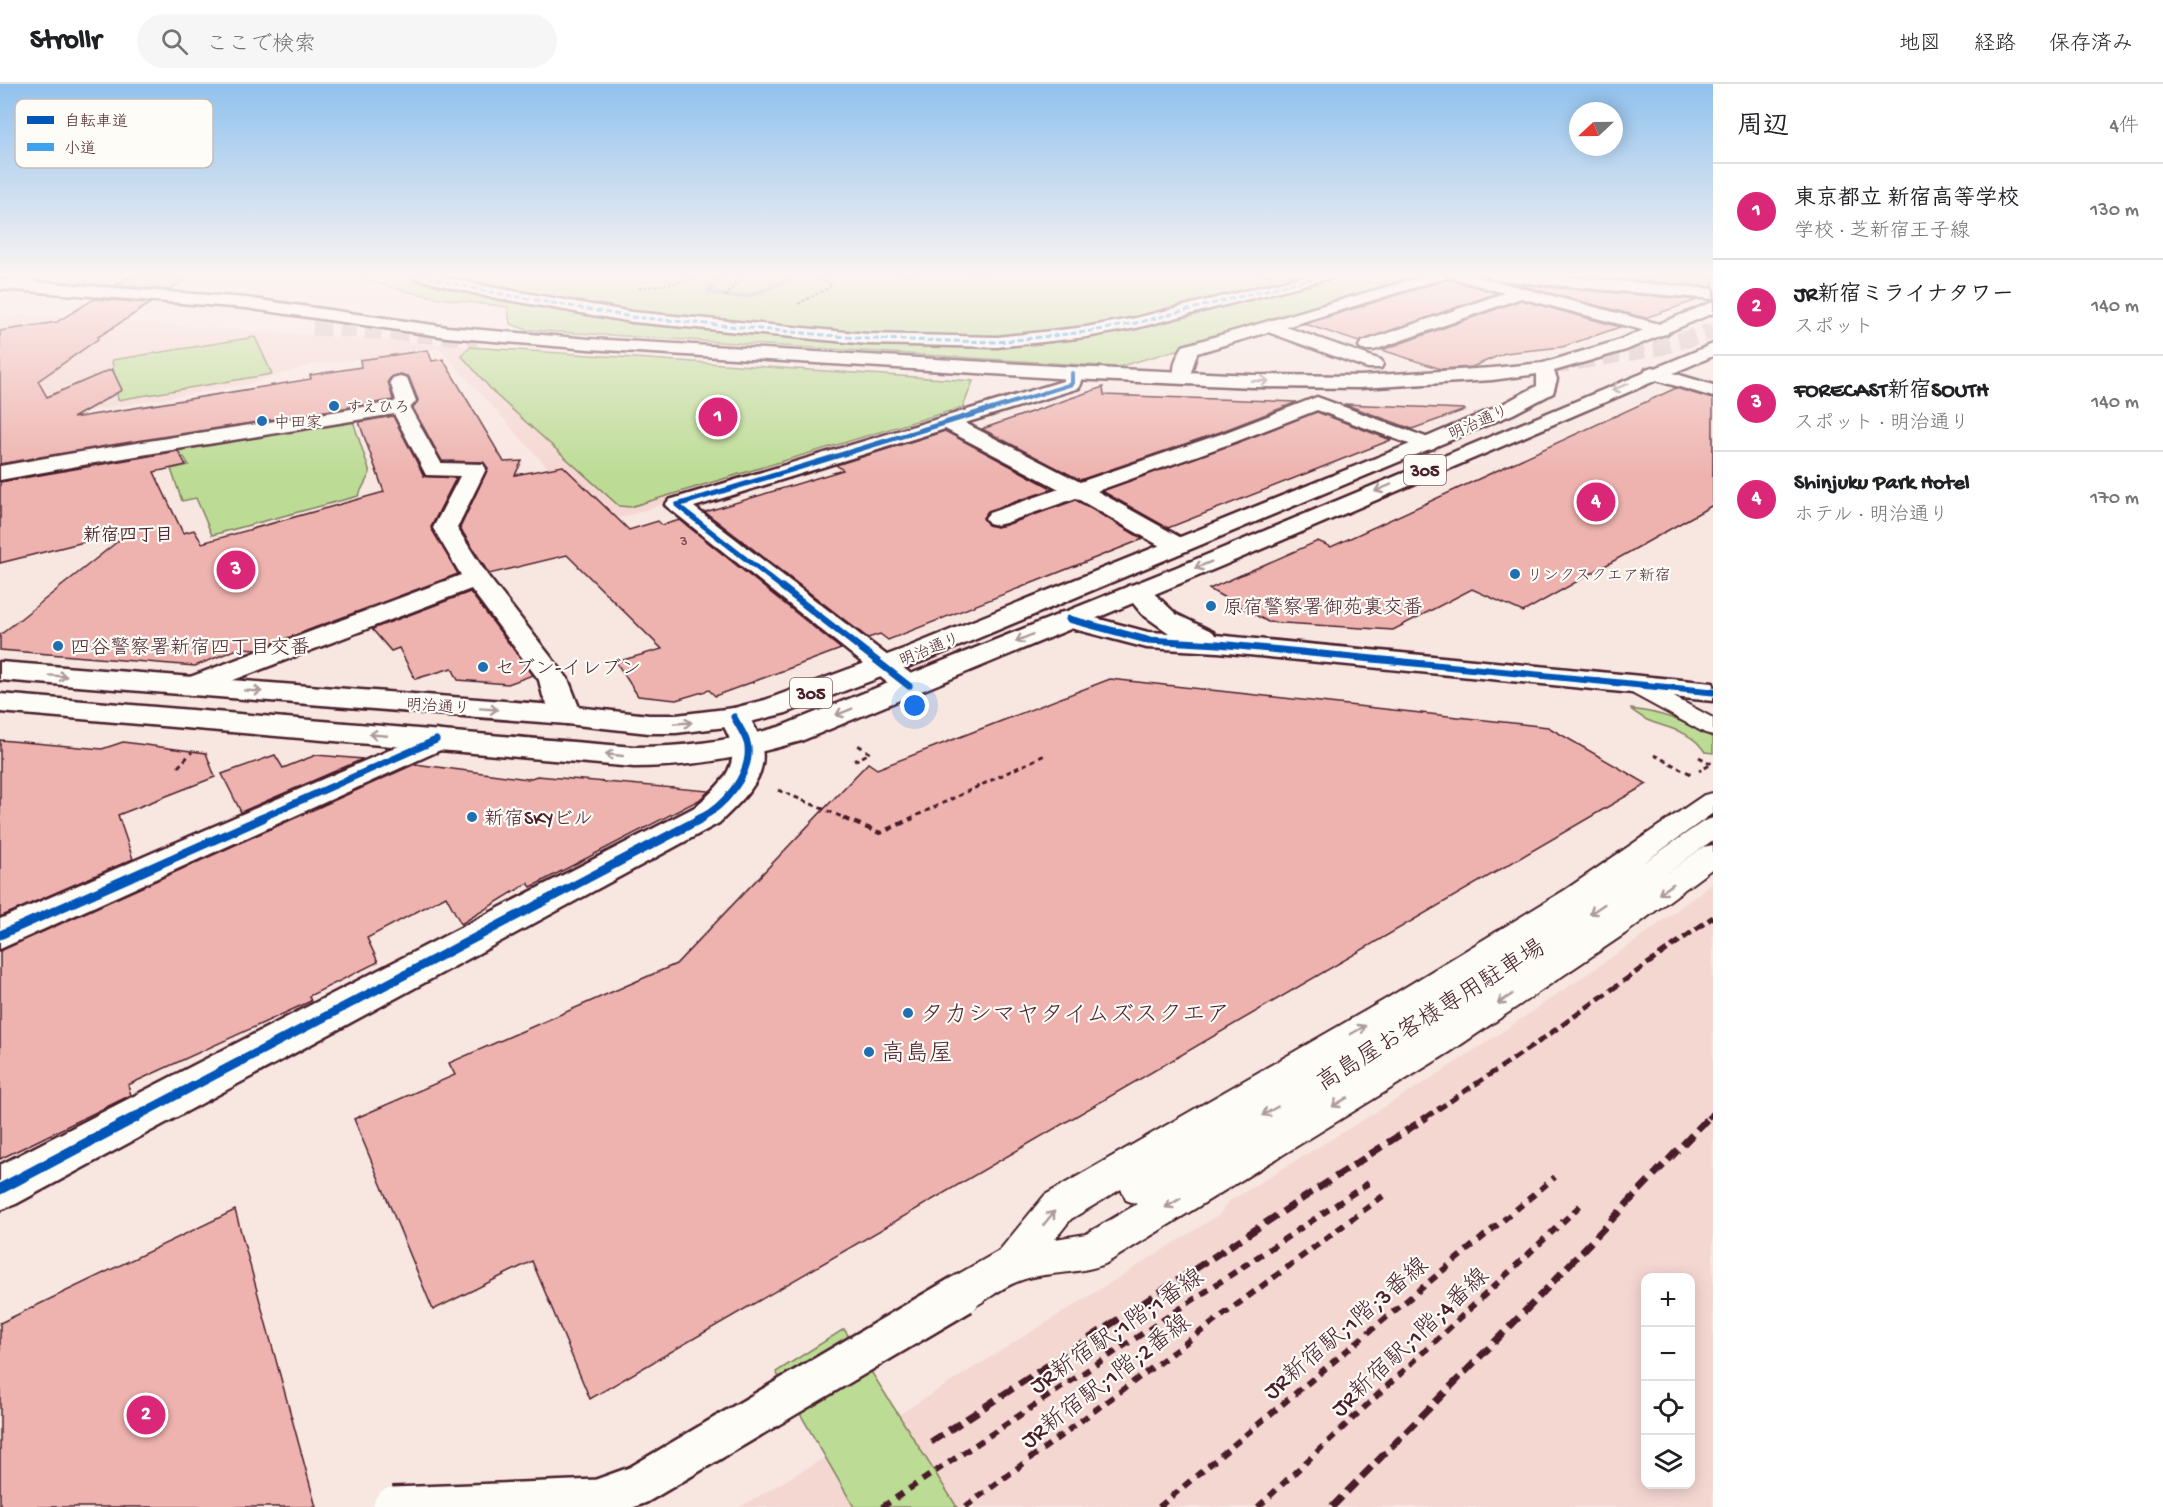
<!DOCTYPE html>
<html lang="ja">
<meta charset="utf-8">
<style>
:root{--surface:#fff;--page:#f6f6f6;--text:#202124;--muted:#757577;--line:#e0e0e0;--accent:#db2777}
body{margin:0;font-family:"Gochi Hand","Klee One",sans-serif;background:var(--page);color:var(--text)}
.controls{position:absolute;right:18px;bottom:18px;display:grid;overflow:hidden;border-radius:12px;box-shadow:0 3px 15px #0003}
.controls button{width:54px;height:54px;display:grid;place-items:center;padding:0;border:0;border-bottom:2px solid var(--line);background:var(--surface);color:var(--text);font:30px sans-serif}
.compass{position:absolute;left:1569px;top:18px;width:54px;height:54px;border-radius:50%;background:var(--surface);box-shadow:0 3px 15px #0003;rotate:248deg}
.you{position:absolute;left:915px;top:622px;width:21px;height:21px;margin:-15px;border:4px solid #fff;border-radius:50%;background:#1a73e8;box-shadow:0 0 0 9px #1a73e833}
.badge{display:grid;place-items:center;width:39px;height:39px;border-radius:50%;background:var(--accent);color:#fff;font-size:20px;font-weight:700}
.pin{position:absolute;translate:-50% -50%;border:3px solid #fff;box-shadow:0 2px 6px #0006}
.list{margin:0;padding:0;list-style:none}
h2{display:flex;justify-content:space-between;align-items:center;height:78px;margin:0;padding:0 24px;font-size:26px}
h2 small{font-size:20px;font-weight:400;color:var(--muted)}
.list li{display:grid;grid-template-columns:39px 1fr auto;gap:18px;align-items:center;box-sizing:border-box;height:96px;padding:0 24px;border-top:2px solid var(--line)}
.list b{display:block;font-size:22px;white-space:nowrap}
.list p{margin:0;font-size:20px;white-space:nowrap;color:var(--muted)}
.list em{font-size:20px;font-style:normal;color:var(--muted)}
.icon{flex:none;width:33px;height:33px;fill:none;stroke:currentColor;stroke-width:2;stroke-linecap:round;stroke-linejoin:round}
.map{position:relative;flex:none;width:1713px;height:1423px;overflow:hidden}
header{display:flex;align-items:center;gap:36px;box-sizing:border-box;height:84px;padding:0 30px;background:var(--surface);border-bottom:2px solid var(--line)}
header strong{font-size:28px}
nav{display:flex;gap:33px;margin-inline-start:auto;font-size:21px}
.search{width:420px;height:54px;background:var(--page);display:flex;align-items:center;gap:15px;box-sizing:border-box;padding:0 21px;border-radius:33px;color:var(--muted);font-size:22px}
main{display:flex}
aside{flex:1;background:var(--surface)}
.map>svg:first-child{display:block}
</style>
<header>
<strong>Strollr</strong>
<div class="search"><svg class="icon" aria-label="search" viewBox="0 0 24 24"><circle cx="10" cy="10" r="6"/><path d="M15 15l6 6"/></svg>ここで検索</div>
<nav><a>地図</a><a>経路</a><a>保存済み</a></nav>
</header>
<main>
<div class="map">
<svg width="1713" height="1423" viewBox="0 0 1713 1423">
<rect width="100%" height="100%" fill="#f8e6e1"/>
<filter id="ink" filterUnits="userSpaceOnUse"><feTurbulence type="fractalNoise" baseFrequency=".0167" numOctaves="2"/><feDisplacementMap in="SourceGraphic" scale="12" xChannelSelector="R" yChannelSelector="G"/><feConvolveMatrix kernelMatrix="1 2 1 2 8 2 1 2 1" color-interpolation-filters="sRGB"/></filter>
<g filter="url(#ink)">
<g fill="#f5d7d2" fill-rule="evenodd">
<polygon points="22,231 192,243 969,297 963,323 592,443 538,387 548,384 439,264 311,281 244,301 0,342 0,235"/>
<path d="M1713,799v624h-973l158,-92 321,-200 9,-13 199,-121 75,-49 135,-92zM1646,1194h44v206h-44z"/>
</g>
<g fill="#bcdc95" stroke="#837e60" stroke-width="1.5">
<path d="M356,191h1079l-317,92 -590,-37 -18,-6 -2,-17c-53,-6 -103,-12 -152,-32z"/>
<polygon points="255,253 272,290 118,316 112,276"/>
<polygon points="470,263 973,297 963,323 630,423 619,422 496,311 461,271"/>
<polygon points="352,334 370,389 358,412 212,451 196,414 182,417 171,385 189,381 184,373 123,388 113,371"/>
<path d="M1630,625c30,3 58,13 83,29v15l-8,-1c-14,-22 -37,-23 -58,-32 -6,-3 -11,-7 -17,-11z"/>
<polygon points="844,1245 957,1423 854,1423 776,1288"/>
</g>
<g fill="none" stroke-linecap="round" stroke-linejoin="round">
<path fill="#858da6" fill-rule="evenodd" d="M715,191h7l2,2 -11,14c15,3 30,6 44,0 15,-5 30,-17 46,-16l-53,23h-23l-18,-4 -3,-3 11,-14z"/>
</g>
<g fill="#eeb3af" stroke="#4a1f2b" stroke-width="1.5">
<polygon points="132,191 191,191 169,206 115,202"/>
<polygon points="1568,191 1713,191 1713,203"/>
<polygon points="1448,195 1497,209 1359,258 1305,240"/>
<polygon points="1515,200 1697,216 1645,234"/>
<polygon points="94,215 151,219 98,253 98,255 38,297 47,313 112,285 122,306 73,334 311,295 310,291 361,283 360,276 428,266 432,277 443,275 504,378 522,377 515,391 563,382 629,446 658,437 662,441 680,436 841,565 715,612 709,606 676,616 638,612 616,578 662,565 567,471 489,490 460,444 488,384 483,378 442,377 413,324 418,316 409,293 401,290 392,292 388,297 393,316 0,380 0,247 57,238"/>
<polygon points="1521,216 1620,243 1562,263 1505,269 1472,283 1441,285 1382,266"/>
<polygon points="1103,303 1104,311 1297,318 1220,348 1080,396 982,345"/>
<polygon points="1676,304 1713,315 1713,421 1523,528 1472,505 1393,546 1268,538 1209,505 1318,457 1331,463"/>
<polygon points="1344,320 1464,325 1465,326 1412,345"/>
<polygon points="1317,328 1391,356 1168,444 1102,407"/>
<polygon points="393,332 424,392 456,394 431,443 458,490 258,565 240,564 195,582 0,566 0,551 132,446 0,479 0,398 178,367 186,381 154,388 183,449 194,446 202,459 384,408 359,338"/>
<polygon points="945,347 1053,405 988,427 983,434 988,441 996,443 1006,441 1076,416 1143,455 888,556 880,550 868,554 705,428 843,386 836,381"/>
<polygon points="470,508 533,591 508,600 458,596 452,584 415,595 399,564 391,567 372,545"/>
<polygon points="1110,595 1548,643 1647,700 590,1315 532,1177 433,1226 354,1035 455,991 449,979 676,880 868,679 877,685"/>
<polygon points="0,656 102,665 123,658 206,669 215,693 118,731 133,775 0,833"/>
<polygon points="275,671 283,684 316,671 363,675 241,728 222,690"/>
<polygon points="415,680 528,695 537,692 709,707 699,716 531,803 528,799 461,840 446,812 367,854 378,878 309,912 311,917 128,1001 131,1011 0,1075 0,867"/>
<polygon points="235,1126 316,1423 0,1423 0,1239"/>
</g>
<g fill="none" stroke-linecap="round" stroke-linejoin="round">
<g stroke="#d5bebd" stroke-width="17" stroke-dasharray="17 9" stroke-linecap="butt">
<polyline points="313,243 478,254"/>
<polyline points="1551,282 1660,263 1713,247"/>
</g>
<defs>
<g id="service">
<polygon points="1634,594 1642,596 1713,634 1713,651 1705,649 1626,606 1623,601 1626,596"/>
<path d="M1713,709v20l-71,51 62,-43 9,-3v22l-51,37 41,-30 10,-2v23l-87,65 -176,119 -345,212c-27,11 -59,7 -86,17 -20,7 -37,24 -57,32l-14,-5 -5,-14 5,-14 51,-29 46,-56 341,-196 179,-109 139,-95zM1121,1105l5,11 11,4 -51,30 -31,5 16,-20z"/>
</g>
<polygon id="pedestrian" points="412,191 437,191 485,202 632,228 868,250 997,253 1086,243 1136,234 1308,191 1333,191 1330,194 1136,244 1086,253 997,263 868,260 632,238 485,212 414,194"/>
<g id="minor">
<path d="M1427,191h45l195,51 3,4 -3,4 -6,1 -140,-37 -147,52h-12l-3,-4 3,-4 142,-49 -56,-16 -162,50 95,33 2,4 -2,4h-14l-99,-36 -71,21 -6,19 2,7 -2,4h-14c-7,-12 -1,-26 6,-37z"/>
<polygon points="1487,191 1545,191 1713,205 1713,215 1495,196"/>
<path d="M1072,283l7,2c4,6 4,13 0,19l-114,35 115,59 141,-48 96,-37 117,43 4,4 -4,4 -7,2 -7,-2 -103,-38 -82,32 -138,49 88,49 3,5 -3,5 -9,2 -9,-2 -91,-52 -71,25 -8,2 -8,-2 -4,-5 4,-5 70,-24 -114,-60 -251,78 225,173 5,6 -5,6 -10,3 -10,-3 -234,-187 4,-5 394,-119 2,-12z"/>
<polygon points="1653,283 1713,301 1713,313 1646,293 1644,289 1646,285"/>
<path d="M400,292l7,2 9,23 -6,7 31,55 42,1 3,5 -29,59 30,47 81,104 14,36 -4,6 -11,3 -11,-3 -13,-25 -4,-16 -68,-91 -269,103 -10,3 -10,-3 -5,-6 5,-6 279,-105 -28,-47 27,-52 -34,-1 -32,-61c-132,22 -263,41 -394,66v-14c131,-24 262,-42 394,-64l2,-2 -6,-18 3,-4z"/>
<polygon points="1137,500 1146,502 1176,530 1213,548 1215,551 1713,599 1713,617 1218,568 1147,564 1059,541 1055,535 1059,529 1069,527 1148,548 1169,549 1142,530 1124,508 1128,502"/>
<path d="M734,624l11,3c35,51 14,74 -26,112l-703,381 -16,6v-45l695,-358c18,-16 44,-36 36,-64 -2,-9 -8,-17 -12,-26l4,-6z"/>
<polygon points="436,646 447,649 452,656 447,663 0,865 0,835"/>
</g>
<path id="tertiary" d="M18,191h20c-7,8 -24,15 -35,12l-2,-3z"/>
<g id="primary">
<polygon points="0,195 246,214 447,243 589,255 1072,283 1253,291 1360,292 1492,284 1543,279 1614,258 1713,218 1713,229 1626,266 1554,287 1557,295 1553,309 1513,330 926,576 786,629 734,642 676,649 649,649 567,640 0,596 0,578 567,622 649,631 676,631 734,624 765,616 906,564 1420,356 1499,322 1537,302 1537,290 1492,296 1360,304 1253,303 1072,295 589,265 447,253 246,224 0,205"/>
<path d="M1713,260v12l-491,210 -421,175c-55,16 -109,26 -167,26l-634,-55v-18l634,53c50,0 97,-6 145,-20l425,-171z"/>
</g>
</defs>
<use href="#service" stroke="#4a1f2b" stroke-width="4"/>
<use href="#pedestrian" stroke="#4a1f2b" stroke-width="5"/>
<use href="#minor" stroke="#4a1f2b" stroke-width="5"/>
<use href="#tertiary" stroke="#4a1f2b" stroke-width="5"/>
<use href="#primary" stroke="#4a1f2b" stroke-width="5"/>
<g stroke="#4a1f2b" stroke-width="2" stroke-dasharray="3 2" stroke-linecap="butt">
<polyline points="639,204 675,199 703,191"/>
<polyline points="725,213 743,191"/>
<polyline points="798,220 832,202 826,197 805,191"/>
</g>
<g stroke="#4a1f2b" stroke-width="3" stroke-dasharray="5 4" stroke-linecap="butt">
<polyline points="1654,671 1693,691"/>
<polyline points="1699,673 1712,680 1699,687"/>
<polyline points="854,677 870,669 858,661"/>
<polyline points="178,683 192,668"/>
<polyline points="778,706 847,735"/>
<polyline points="909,735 1047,670"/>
</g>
<polyline stroke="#4a1f2b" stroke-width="4.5" stroke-dasharray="7 5" stroke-linecap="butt" points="843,734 880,749 913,734"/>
<g stroke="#4a1f2b" stroke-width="6" stroke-dasharray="9 7" stroke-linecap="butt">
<polyline points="882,1423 1370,1098"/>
<polyline points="965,1423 1383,1112"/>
<polyline points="1159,1423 1555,1093"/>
<polyline points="1258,1423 1585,1117"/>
</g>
<use href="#service" fill="#fdfcf7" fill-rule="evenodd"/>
<use href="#pedestrian" fill="#fdfcf7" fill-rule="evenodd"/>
<use href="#minor" fill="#fdfcf7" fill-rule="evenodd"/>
<use href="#tertiary" fill="#fdfcf7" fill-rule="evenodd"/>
<use href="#primary" fill="#fdfcf7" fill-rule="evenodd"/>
<g stroke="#4a1f2b" stroke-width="5" stroke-dasharray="10 5" stroke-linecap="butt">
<polyline points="1425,1034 1537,959 1713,833"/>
<polyline points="1708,1034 1713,1029"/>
</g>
<g stroke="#4a1f2b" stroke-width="7" stroke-dasharray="14 7" stroke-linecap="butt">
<polyline points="931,1358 1427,1033"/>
<polyline points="1332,1423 1533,1219 1709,1033"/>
</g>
<defs>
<polyline id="service-bridge" points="393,1423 599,1415 638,1401 962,1210"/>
</defs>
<use href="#service-bridge" stroke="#4a1f2b" stroke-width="44" stroke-linecap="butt"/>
<use href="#service-bridge" stroke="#fdfcf7" stroke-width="39"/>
<polyline stroke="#40a2eb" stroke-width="3" stroke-dasharray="6 3" stroke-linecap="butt" points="419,191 485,207 632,233 868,255 997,258 1086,248 1136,239 1325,191"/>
<defs>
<polyline id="cycleway-far4" points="982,328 1072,300 1072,289"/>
<polyline id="cycleway-far3" points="784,505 677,421 987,326"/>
<g id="cycleway-far2">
<polyline points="782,503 909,602"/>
<polyline points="1069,535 1147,556 1218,560 1713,608"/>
<polyline points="259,735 436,656"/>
<path d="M699,735c24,-12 52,-43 49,-72 -1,-10 -9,-20 -14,-30"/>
</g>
<g id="cycleway-far1">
<polyline points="0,851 263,734"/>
<polyline points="133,1034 702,734"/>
</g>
<polyline id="cycleway" points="0,1105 136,1033"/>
</defs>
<use href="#cycleway-far4" stroke="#fdfcf7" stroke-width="6"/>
<use href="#cycleway-far3" stroke="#fdfcf7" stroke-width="8"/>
<use href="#cycleway-far2" stroke="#fdfcf7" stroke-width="10"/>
<use href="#cycleway-far1" stroke="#fdfcf7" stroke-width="13"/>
<use href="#cycleway" stroke="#fdfcf7" stroke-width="15"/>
<use href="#cycleway-far4" stroke="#0057b8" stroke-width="4"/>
<use href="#cycleway-far3" stroke="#0057b8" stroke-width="5"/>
<use href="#cycleway-far2" stroke="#0057b8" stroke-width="7"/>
<use href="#cycleway-far1" stroke="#0057b8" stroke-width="9"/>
<use href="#cycleway" stroke="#0057b8" stroke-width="11"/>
</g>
<defs><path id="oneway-shaft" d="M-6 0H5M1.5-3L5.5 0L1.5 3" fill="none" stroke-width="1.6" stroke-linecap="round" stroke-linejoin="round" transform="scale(1.5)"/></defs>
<g stroke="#ac999b">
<use href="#oneway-shaft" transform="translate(1260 297) rotate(1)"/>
<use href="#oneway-shaft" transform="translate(1620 303) rotate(157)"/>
<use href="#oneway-shaft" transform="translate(1383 404) rotate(157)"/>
<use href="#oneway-shaft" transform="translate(1203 481) rotate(158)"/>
<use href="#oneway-shaft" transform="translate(1024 554) rotate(157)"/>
<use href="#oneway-shaft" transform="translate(58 592) rotate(4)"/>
<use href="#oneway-shaft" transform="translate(253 607) rotate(4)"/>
<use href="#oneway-shaft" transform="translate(489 625) rotate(4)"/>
<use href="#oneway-shaft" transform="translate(844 628) rotate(158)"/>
<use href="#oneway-shaft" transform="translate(683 639) rotate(-3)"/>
<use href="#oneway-shaft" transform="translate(378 651) rotate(-175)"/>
<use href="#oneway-shaft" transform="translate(614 671) rotate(-174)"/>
<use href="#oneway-shaft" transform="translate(1666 805) rotate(144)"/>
<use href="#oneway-shaft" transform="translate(1597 825) rotate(146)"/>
<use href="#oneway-shaft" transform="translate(1505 915) rotate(146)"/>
<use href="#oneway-shaft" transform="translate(1358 946) rotate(-30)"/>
<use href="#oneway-shaft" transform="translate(1340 1018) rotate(149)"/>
<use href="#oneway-shaft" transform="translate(1270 1027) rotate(150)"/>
<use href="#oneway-shaft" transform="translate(1173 1119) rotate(149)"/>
<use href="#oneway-shaft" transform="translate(1049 1134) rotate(-51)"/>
</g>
</g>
<linearGradient id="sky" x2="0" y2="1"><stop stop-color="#90c2ee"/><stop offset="0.49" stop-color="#fcf4f2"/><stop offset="1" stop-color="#fcf4f2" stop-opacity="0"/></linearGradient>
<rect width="1713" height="390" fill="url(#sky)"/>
<g fill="#1f6fb2" stroke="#fdfcf7" stroke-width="2">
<circle cx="334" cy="322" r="6"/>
<circle cx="262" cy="337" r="6"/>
<circle cx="1515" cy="490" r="6"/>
<circle cx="1211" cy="522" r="6"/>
<circle cx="58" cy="562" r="6"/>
<circle cx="483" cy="583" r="6"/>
<circle cx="472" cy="733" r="6"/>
<circle cx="908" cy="929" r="6"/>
<circle cx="869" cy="968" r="6"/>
</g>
<g text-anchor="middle" stroke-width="4.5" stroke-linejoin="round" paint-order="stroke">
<g font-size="14" fill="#73444c">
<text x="684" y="461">3</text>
</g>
<g font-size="16" fill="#4a1f2b" stroke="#fdfcf7" text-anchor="start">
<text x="346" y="328">すえひろ</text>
<text x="274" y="343">中田家</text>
<text x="1527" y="496">リンクスクエア新宿</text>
</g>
<g font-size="16" fill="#4a1f2b" stroke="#fdfcf7">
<text transform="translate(1478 337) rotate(-24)" y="6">明治通り</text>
<text transform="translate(929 564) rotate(-22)" y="6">明治通り</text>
<text transform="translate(438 621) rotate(4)" y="6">明治通り</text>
</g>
<g fill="#fdfcf7" stroke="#806168" stroke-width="1.5">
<rect x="1404" y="371" width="42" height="30" rx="4.5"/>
<rect x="790" y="594" width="42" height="30" rx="4.5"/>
</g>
<g font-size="18" font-weight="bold" fill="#4a1f2b">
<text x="1425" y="392">305</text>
<text x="811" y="615">305</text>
</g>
<g font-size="18" font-weight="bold" fill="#4a1f2b" stroke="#fdfcf7">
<text x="128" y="456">新宿四丁目</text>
</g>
<g font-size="20" fill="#4a1f2b" stroke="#fdfcf7" text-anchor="start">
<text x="1223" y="529">原宿警察署御苑裏交番</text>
<text x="70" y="569">四谷警察署新宿四丁目交番</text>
<text x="495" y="590">セブン-イレブン</text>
<text x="484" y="740">新宿SKYビル</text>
</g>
<g font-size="24" fill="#4a1f2b" stroke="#fdfcf7" text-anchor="start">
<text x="920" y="937">タカシマヤタイムズスクエア</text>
<text x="881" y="976">高島屋</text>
</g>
<g font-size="24" fill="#4a1f2b" stroke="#fdfcf7">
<text transform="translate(1430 930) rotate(-32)" y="8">高島屋お客様専用駐車場</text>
<text transform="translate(1345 1243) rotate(-40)" y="8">JR新宿駅;1階;3番線</text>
<text transform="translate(1116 1246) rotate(-34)" y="8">JR新宿駅;1階;1番線</text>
<text transform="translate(1409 1257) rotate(-43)" y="8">JR新宿駅;1階;4番線</text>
<text transform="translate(1105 1296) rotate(-37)" y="8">JR新宿駅;1階;2番線</text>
</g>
</g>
<rect x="15" y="15" width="198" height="69" rx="9" fill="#fdfcf7" stroke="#c7baba" stroke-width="1.5"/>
<rect x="27" y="32" width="27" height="8" fill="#0057b8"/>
<rect x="27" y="59" width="27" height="8" fill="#40a2eb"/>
<g font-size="16" fill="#4a1f2b">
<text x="64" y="42">自転車道</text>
<text x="64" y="69">小道</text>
</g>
</svg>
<div class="controls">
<button>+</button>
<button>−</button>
<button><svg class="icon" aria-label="locate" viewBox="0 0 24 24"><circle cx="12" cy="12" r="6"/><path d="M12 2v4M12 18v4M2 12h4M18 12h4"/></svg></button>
<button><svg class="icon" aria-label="layers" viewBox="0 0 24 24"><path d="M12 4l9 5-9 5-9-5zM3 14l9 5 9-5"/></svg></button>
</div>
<svg class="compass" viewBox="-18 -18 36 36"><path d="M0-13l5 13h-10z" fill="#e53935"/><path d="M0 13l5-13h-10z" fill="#757577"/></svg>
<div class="you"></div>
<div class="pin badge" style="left:718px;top:333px">1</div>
<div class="pin badge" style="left:146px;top:1331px">2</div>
<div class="pin badge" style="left:236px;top:486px">3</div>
<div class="pin badge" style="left:1596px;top:418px">4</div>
</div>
<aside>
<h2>周辺<small>4件</small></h2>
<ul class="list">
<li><span class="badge">1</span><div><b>東京都立 新宿高等学校</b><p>学校 · 芝新宿王子線</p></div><em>130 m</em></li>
<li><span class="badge">2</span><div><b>JR新宿ミライナタワー</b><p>スポット</p></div><em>140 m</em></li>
<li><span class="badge">3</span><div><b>FORECAST新宿SOUTH</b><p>スポット · 明治通り</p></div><em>140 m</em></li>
<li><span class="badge">4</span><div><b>Shinjuku Park Hotel</b><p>ホテル · 明治通り</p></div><em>170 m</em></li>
</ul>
</aside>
</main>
